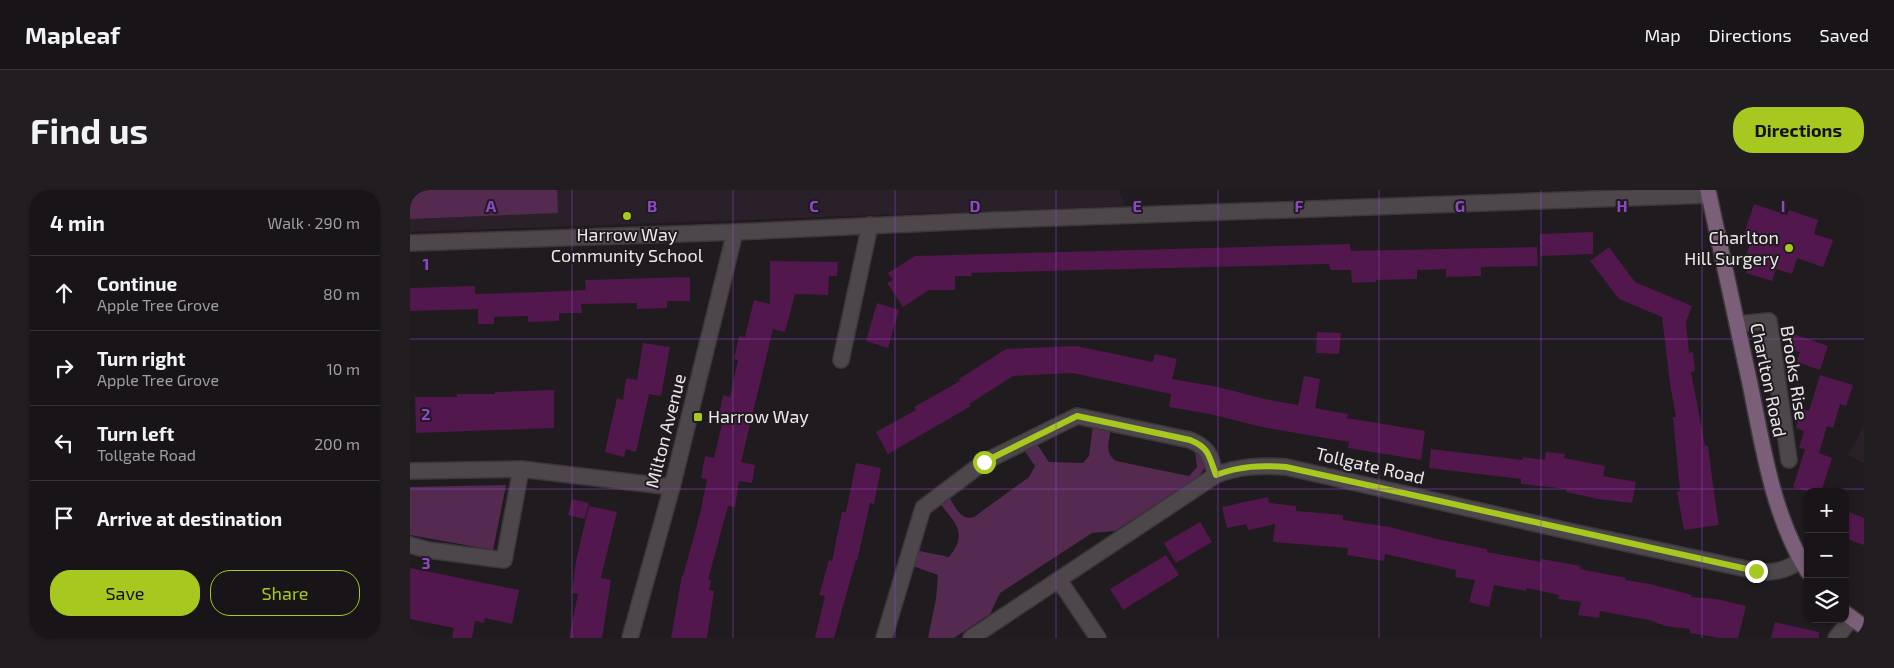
<!DOCTYPE html>
<meta charset="utf-8">
<style>
:root{--surface:#181417;--page:#211d20;--text:#f1f3f6;--muted:#9f9ea1;--line:#363336;--accent:#a7c81f}
body{margin:0;font-family:"Exo 2",sans-serif;background:var(--page);color:var(--text)}
.controls{position:absolute;right:15px;bottom:15px;display:grid;overflow:hidden;border-radius:10px;box-shadow:0 1px 4px #0004}
.controls button{width:45px;height:45px;display:grid;place-items:center;padding:0;border:0;border-bottom:1px solid var(--line);background:var(--surface);color:var(--text);font:25px sans-serif}
.stop{position:absolute;width:15px;height:15px;margin:-11px;border:4px solid #a7c81f;border-radius:50%;background:#fff}
.stop.end{background:#a7c81f;border-color:#fff;box-shadow:0 1px 5px #0008}
.list{margin:0;padding:0;list-style:none}
h2{display:flex;justify-content:space-between;align-items:center;height:65px;margin:0;padding:0 20px;font-size:21px}
h2 small{font-size:16px;font-weight:400;color:var(--muted)}
.list li{display:grid;grid-template-columns:32px 1fr auto;gap:15px;align-items:center;box-sizing:border-box;height:75px;padding:0 20px;border-top:1px solid var(--line)}
.list b{display:block;font-size:19px;white-space:nowrap}
.list p{margin:0;font-size:16px;white-space:nowrap;color:var(--muted)}
.list em{font-size:16px;font-style:normal;color:var(--muted)}
.actions{display:flex;gap:10px;padding:15px 20px}
.actions a{flex:1;padding:11px 0;border:1px solid var(--accent);border-radius:20px;text-align:center;font-size:18px;color:var(--accent)}
.actions .main{background:var(--accent);color:#111}
.icon{flex:none;width:28px;height:28px;fill:none;stroke:currentColor;stroke-width:2;stroke-linecap:round;stroke-linejoin:round}
.map{position:relative;flex:none;width:1454px;height:448px;overflow:hidden;border-radius:20px}
header{display:flex;align-items:center;gap:30px;box-sizing:border-box;height:70px;padding:0 25px;background:var(--surface);border-bottom:1px solid var(--line)}
header strong{font-size:24px}
nav{display:flex;gap:28px;margin-inline-start:auto;font-size:18px}
.intro{display:flex;align-items:center;justify-content:space-between;box-sizing:border-box;height:120px;padding:0 30px}
h1{margin:0;font-size:35px}
.button{padding:12px 22px;border-radius:20px;background:var(--accent);color:#111;font-size:18px;font-weight:700}
main{display:flex;gap:30px;padding:0 30px}
aside{flex:1;background:var(--surface);border-radius:20px;box-shadow:0 1px 4px #0004}
.map>svg:first-child{display:block}
</style>
<header>
<strong>Mapleaf</strong>
<nav><a>Map</a><a>Directions</a><a>Saved</a></nav>
</header>
<div class="intro"><h1>Find us</h1><a class="button">Directions</a></div>
<main>
<aside>
<h2>4 min<small>Walk · 290 m</small></h2>
<ul class="list">
<li><svg class="icon" aria-label="ahead" viewBox="0 0 24 24"><path d="M12 20V5M6 11l6-6 6 6"/></svg><div><b>Continue</b><p>Apple Tree Grove</p></div><em>80 m</em></li>
<li><svg class="icon" aria-label="right" viewBox="0 0 24 24"><path d="M7 20v-9h11M14 6l5 5-5 5"/></svg><div><b>Turn right</b><p>Apple Tree Grove</p></div><em>10 m</em></li>
<li><svg class="icon" aria-label="left" viewBox="0 0 24 24"><path d="M17 20v-9H6M10 6l-5 5 5 5"/></svg><div><b>Turn left</b><p>Tollgate Road</p></div><em>200 m</em></li>
<li><svg class="icon" aria-label="arrive" viewBox="0 0 24 24"><path d="M6 21V4h12l-3 4 3 4H6"/></svg><div><b>Arrive at destination</b></div></li>
</ul>
<div class="actions"><a class="main">Save</a><a>Share</a></div>
</aside>
<div class="map">
<svg width="1454" height="448" viewBox="0 0 1454 448">
<rect width="100%" height="100%" fill="#201b1f"/>
<g fill="#2a2029">
<polygon points="0,0 709,0 715,16 0,42"/>
<polygon points="1454,235 1454,273 1438,265"/>
</g>
<g fill="#552a50">
<polygon points="0,0 147,0 148,23 0,29"/>
<path d="M683,235l18,4c-2,12 -7,24 5,32l73,15 8,-9 -2,-16 2,-4 9,16 -2,6 -4,6 -10,7 -75,49 -23,2 -92,60 -10,21 -36,24h-26l8,-39 2,-24 -28,-10 4,-15 35,7c20,-25 6,-33 -10,-55l10,-5c6,9 11,24 25,20l55,-40 6,-11 -13,-19 13,-6 14,21 34,1 6,-7z"/>
<polygon points="96,295 83,360 0,345 0,297"/>
</g>
<g fill="#52174d">
<polygon points="1344,14 1377,25 1379,20 1408,30 1404,44 1423,50 1413,77 1387,68 1382,84 1366,79 1362,91 1336,83 1341,68 1336,66 1342,47 1334,44"/>
<polygon points="1183,42 1183,64 1130,66 1130,44"/>
<polygon points="940,54 941,61 1127,57 1128,76 1071,77 1071,86 1036,87 1036,79 1007,80 1007,89 966,90 966,92 942,93 941,80 920,80 919,74 561,83 562,86 545,86 545,100 519,100 493,117 477,93 483,90 478,83 505,66"/>
<polygon points="1199,57 1225,92 1282,116 1276,132 1279,163 1283,162 1285,181 1281,182 1295,256 1298,256 1303,296 1309,335 1274,340 1267,302 1270,301 1263,227 1266,227 1260,194 1252,127 1209,109 1180,71"/>
<polygon points="360,71 428,72 427,86 419,86 418,105 385,104 375,142 363,139 331,272 345,275 342,293 329,291 325,317 318,316 298,390 301,390 299,400 304,401 297,448 261,448 272,385 273,386 291,320 297,289 291,288 295,266 304,268 313,230 308,229 313,205 320,207 328,170 324,169 329,146 335,147 344,110 360,114"/>
<polygon points="280,87 280,111 257,111 257,118 227,119 227,113 171,114 172,123 149,123 149,131 118,132 118,126 84,127 84,134 68,134 68,119 0,121 0,98 65,96 65,104 133,102 176,100 175,90"/>
<polygon points="467,113 489,120 478,158 456,151"/>
<polygon points="907,142 931,143 929,164 906,163"/>
<polygon points="1381,143 1418,156 1410,180 1387,172 1390,162 1376,158"/>
<polygon points="233,153 260,157 251,206 239,204 226,262 216,259 214,267 195,262 207,208 213,210 216,188 227,190"/>
<polygon points="666,156 743,172 745,164 767,169 762,189 808,197 855,209 888,215 894,186 910,189 905,218 938,224 937,228 1015,241 1011,270 938,258 939,252 852,237 800,224 759,217 761,204 663,183 603,186 559,214 561,216 478,264 466,242 506,220 504,217 550,191 549,189 596,159"/>
<polygon points="1410,185 1443,195 1436,216 1430,214 1423,238 1417,236 1409,263 1422,268 1411,302 1400,302 1383,297 1395,259 1389,258 1394,241 1386,238 1391,219 1399,221"/>
<polygon points="144,200 144,238 6,243 5,207 47,207 47,204 85,204 85,202"/>
<polygon points="1021,259 1113,270 1113,267 1135,270 1136,262 1155,264 1154,268 1195,276 1193,286 1226,292 1222,313 1188,309 1156,302 1157,299 1111,294 1111,289 1019,278"/>
<polygon points="446,273 471,278 464,314 460,313 447,371 446,370 424,448 405,448 415,406 409,405 419,370 422,371 432,322 436,322"/>
<polygon points="858,307 859,313 886,316 886,321 933,325 933,330 979,337 1036,351 1077,359 1077,362 1131,372 1132,369 1171,376 1170,379 1216,388 1215,390 1240,394 1282,405 1281,407 1307,409 1336,416 1328,448 1310,448 1280,443 1280,439 1255,436 1239,430 1190,421 1189,428 1168,425 1171,412 1148,409 1149,405 1117,398 1116,401 1084,395 1079,417 1059,412 1065,390 1045,387 1046,380 975,364 974,371 937,365 938,358 863,352 865,334 838,340 836,334 817,338 812,317"/>
<polygon points="162,309 179,313 175,329 158,325"/>
<polygon points="179,316 207,322 191,388 201,390 192,448 159,448 168,404 162,403 166,371"/>
<polygon points="1439,322 1454,328 1454,355 1435,348 1435,333"/>
<polygon points="790,332 802,352 766,373 754,353"/>
<polygon points="756,365 769,385 713,420 700,399"/>
<polygon points="0,378 109,400 102,434 75,428 74,433 65,431 62,448 42,448 44,438 0,429"/>
<polygon points="1365,432 1409,442 1409,448 1361,448"/>
</g>
<g fill="none" stroke-linecap="round" stroke-linejoin="round">
<defs>
<g id="street">
<polyline points="0,53 325,42 586,30 1299,5"/>
<polyline points="1327,134 1359,131 1379,270"/>
<polyline points="431,170 460,35"/>
<polyline points="0,281 111,279 262,297"/>
<polyline points="0,355 18,360 94,370 111,279"/>
<polyline points="649,390 688,448"/>
<polyline points="220,448 262,297 325,42"/>
<path d="M474,448l39,-130 61,-46 93,-46 113,24c20,8 20,17 26,35"/>
<path d="M561,448l245,-163c24,-9 45,-10 70,-8l287,65 183,39c19,3 28,-1 45,-10"/>
<polyline points="1426,448 1442,428"/>
</g>
<g id="secondary">
<path d="M1298,0c14,65 28,129 42,194 13,63 23,133 58,188"/>
<polyline points="1435,423 1454,437"/>
</g>
</defs>
<use href="#street" stroke="#3c383a" stroke-width="18"/>
<use href="#secondary" stroke="#3c383a" stroke-width="18"/>
<use href="#street" stroke="#4d474c" stroke-width="15"/>
<use href="#secondary" stroke="#7b5f78" stroke-width="15"/>
</g>
<g fill="none" stroke-linecap="round" stroke-linejoin="round">
<path stroke="#a7c81f" stroke-width="6" d="M574,272l93,-46 113,24c20,8 19,17 26,35 24,-9 45,-10 70,-8l470,104"/>
</g>
<path fill="none" stroke="#8c48c5" stroke-width="1" stroke-opacity="0.55" d="M162,0v448M323,0v448M485,0v448M646,0v448M808,0v448M969,0v448M1131,0v448M1292,0v448M0,149h1454M0,299h1454"/>
<g fill="#a7c81f" stroke="#201b1f" stroke-width="2">
<circle cx="217" cy="26" r="5"/>
<circle cx="1379" cy="58" r="5"/>
<rect x="283" y="222" width="10" height="10" rx="2.5"/>
</g>
<g text-anchor="middle" stroke-width="4" stroke-linejoin="round" paint-order="stroke">
<g font-size="18" fill="#ebe7ea" stroke="#201b1f">
<text x="217" y="51">Harrow Way<tspan x="217" dy="21">Community School</tspan></text>
<text x="1369" y="54" text-anchor="end">Charlton<tspan x="1369" dy="21">Hill Surgery</tspan></text>
<text x="298" y="233" text-anchor="start">Harrow Way</text>
</g>
<g font-size="18" fill="#ebe7ea" stroke="#201b1f">
<text transform="translate(1384 183) rotate(81)" y="6">Brooks Rise</text>
<text transform="translate(1358 190) rotate(78)" y="6">Charlton Road</text>
<text transform="translate(256 241) rotate(-76)" y="6">Milton Avenue</text>
<text transform="translate(960 276) rotate(13)" y="6">Tollgate Road</text>
</g>
</g>
<g font-size="16" text-anchor="middle" font-weight="bold" fill="#8c48c5" stroke="#201b1f" stroke-width="4" stroke-linejoin="round" paint-order="stroke">
<text x="81" y="22">A</text>
<text x="242" y="22">B</text>
<text x="404" y="22">C</text>
<text x="565" y="22">D</text>
<text x="727" y="22">E</text>
<text x="889" y="22">F</text>
<text x="1050" y="22">G</text>
<text x="1212" y="22">H</text>
<text x="1373" y="22">I</text>
<text x="16" y="80">1</text>
<text x="16" y="230">2</text>
<text x="16" y="379">3</text>
</g>
</svg>
<div class="controls">
<button>+</button>
<button>−</button>
<button><svg class="icon" aria-label="layers" viewBox="0 0 24 24"><path d="M12 4l9 5-9 5-9-5zM3 14l9 5 9-5"/></svg></button>
</div>
<div class="stop" style="left:574px;top:272px"></div>
<div class="stop end" style="left:1346px;top:381px"></div>
</div>
</main>
